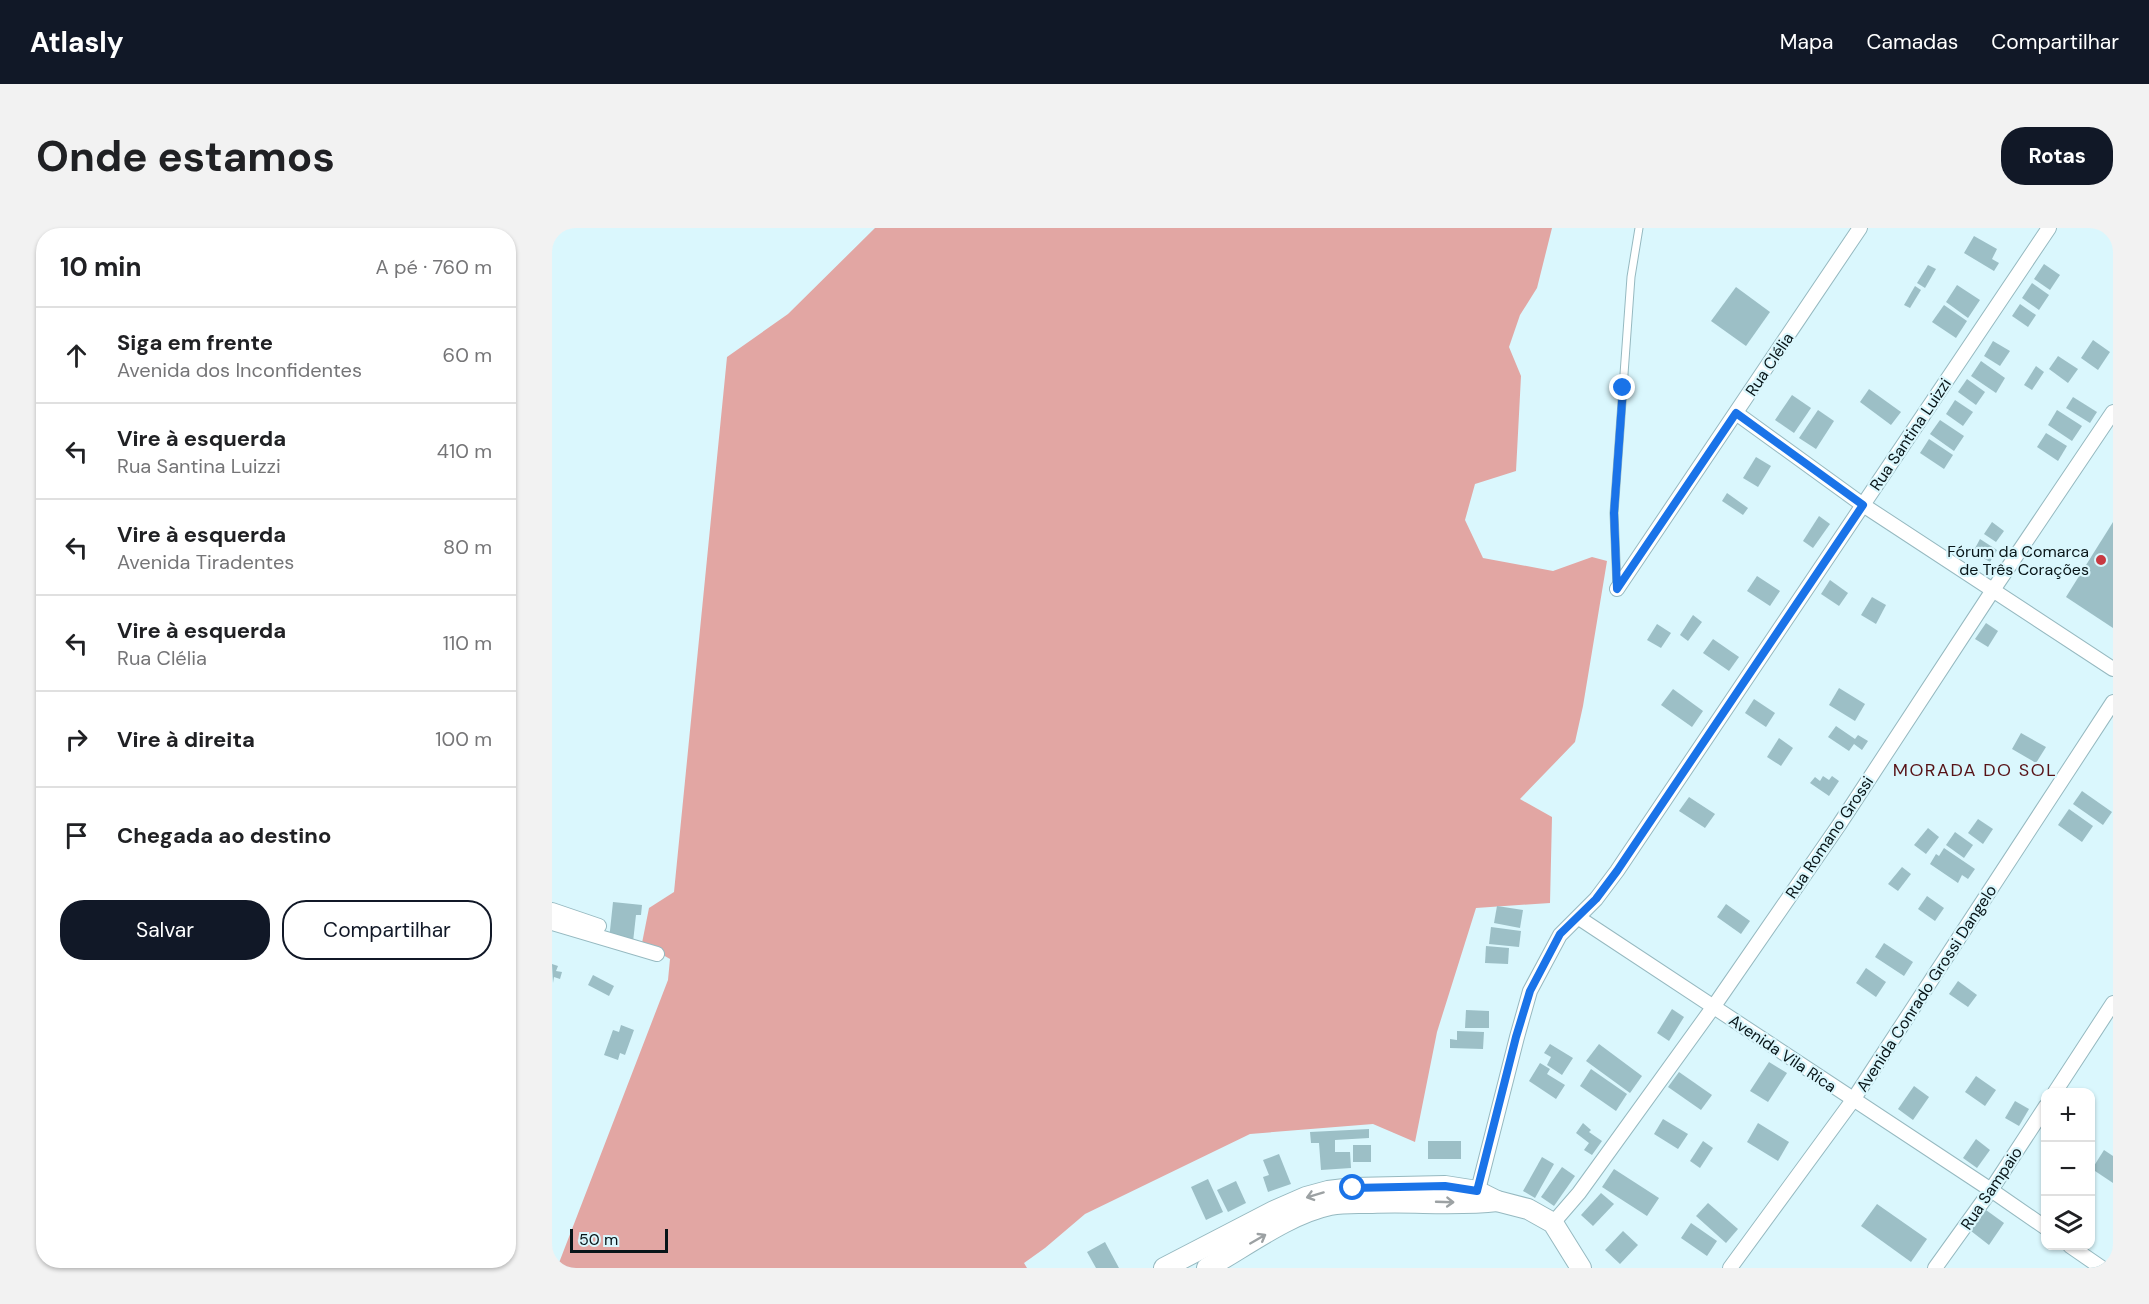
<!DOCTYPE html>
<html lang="pt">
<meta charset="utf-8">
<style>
:root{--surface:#fff;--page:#f2f2f2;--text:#202124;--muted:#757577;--line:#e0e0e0;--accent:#111827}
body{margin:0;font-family:"DM Sans",sans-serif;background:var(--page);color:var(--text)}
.controls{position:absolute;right:18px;bottom:18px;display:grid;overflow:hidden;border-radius:12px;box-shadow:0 2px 4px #0004}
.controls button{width:54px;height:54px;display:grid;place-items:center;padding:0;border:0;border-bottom:2px solid var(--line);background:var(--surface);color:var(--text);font:30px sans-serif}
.scale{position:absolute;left:18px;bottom:15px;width:98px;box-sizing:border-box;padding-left:6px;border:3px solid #081518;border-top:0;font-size:16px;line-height:21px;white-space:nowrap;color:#081518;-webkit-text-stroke:4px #daf7fd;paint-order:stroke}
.stop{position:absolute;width:18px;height:18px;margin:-14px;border:4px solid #1a73e8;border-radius:50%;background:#fff}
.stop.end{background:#1a73e8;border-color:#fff;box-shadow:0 2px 6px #0008}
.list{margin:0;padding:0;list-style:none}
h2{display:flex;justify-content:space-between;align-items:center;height:78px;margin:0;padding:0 24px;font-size:26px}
h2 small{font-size:20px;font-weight:400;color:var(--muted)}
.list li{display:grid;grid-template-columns:39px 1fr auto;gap:18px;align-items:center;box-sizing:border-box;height:96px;padding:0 24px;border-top:2px solid var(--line)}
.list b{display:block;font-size:22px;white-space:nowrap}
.list p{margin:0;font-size:20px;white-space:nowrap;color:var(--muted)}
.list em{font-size:20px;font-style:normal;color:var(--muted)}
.actions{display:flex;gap:12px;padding:18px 24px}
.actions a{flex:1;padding:14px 0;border:2px solid var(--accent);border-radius:24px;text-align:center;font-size:21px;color:var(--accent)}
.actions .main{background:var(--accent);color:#fff}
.icon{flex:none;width:33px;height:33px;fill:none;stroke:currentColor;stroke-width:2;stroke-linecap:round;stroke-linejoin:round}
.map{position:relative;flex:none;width:1561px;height:1040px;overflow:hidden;border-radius:24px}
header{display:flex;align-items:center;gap:36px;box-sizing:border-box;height:84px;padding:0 30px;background:var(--accent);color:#fff}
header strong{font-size:28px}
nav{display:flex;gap:33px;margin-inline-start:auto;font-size:21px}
.intro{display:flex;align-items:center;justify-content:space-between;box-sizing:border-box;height:144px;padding:0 36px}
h1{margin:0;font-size:42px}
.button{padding:15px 27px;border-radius:24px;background:var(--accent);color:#fff;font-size:21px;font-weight:700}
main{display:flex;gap:36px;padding:0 36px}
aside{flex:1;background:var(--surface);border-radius:24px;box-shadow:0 2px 4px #0004}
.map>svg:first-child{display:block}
</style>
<header>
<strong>Atlasly</strong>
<nav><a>Mapa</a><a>Camadas</a><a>Compartilhar</a></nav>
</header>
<div class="intro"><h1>Onde estamos</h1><a class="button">Rotas</a></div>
<main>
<aside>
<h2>10 min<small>A pé · 760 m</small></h2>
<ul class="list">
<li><svg class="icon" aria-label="ahead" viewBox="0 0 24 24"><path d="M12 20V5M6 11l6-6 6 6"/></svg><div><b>Siga em frente</b><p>Avenida dos Inconfidentes</p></div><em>60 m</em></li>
<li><svg class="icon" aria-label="left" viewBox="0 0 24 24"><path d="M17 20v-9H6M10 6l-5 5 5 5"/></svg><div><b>Vire à esquerda</b><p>Rua Santina Luizzi</p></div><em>410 m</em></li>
<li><svg class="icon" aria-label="left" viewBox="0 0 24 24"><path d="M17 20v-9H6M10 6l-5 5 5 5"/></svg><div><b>Vire à esquerda</b><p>Avenida Tiradentes</p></div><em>80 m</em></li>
<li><svg class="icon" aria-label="left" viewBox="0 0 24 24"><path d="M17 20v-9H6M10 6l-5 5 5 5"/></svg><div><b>Vire à esquerda</b><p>Rua Clélia</p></div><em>110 m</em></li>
<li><svg class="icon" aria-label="right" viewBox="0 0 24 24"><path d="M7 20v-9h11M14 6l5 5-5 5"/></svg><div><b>Vire à direita</b></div><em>100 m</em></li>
<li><svg class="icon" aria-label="arrive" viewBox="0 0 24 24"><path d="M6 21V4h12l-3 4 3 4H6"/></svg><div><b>Chegada ao destino</b></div></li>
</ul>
<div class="actions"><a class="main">Salvar</a><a>Compartilhar</a></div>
</aside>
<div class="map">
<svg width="1561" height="1040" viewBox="0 0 1561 1040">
<rect width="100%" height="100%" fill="#daf7fd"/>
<polygon fill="#e2a6a3" points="323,0 1000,0 985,60 968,87 957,119 969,148 964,243 923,256 913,292 931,330 1001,343 1040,329 1055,333 1031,478 1023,514 968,571 1000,589 998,675 924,680 885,804 863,914 821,896 698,906 533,986 493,1020 472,1035 475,1040 5,1040 116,752 118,731 90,715 97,680 122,664 175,129 236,86"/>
<g fill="#9cbfc6">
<polygon points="1422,8 1445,21 1440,31 1447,35 1442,43 1412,25"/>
<polygon points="1492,36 1508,47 1498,62 1482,51"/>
<polygon points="1376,37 1384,41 1373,60 1365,55"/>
<polygon points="1480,55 1497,67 1487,82 1470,70"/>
<polygon points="1405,57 1428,72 1416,90 1394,74"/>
<polygon points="1363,58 1369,62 1358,80 1352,77"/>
<polygon points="1184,59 1218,84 1194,118 1159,93"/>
<polygon points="1468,76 1484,87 1476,99 1460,88"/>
<polygon points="1392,77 1415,93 1404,110 1380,94"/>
<polygon points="1541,112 1558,124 1546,142 1529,130"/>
<polygon points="1441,113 1458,123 1448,138 1432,128"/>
<polygon points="1506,128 1526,141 1516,155 1497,141"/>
<polygon points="1429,133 1453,150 1444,165 1419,148"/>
<polygon points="1484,138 1492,144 1480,162 1472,157"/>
<polygon points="1415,151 1433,164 1424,177 1406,164"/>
<polygon points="1317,161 1349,184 1339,197 1308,174"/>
<polygon points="1240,167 1259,180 1242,205 1223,192"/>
<polygon points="1521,169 1545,184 1538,195 1514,180"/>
<polygon points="1403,172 1421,184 1411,198 1394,186"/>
<polygon points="1266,182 1282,193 1264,221 1247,210"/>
<polygon points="1505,182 1530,198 1520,213 1496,197"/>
<polygon points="1388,192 1412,208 1402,223 1378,206"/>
<polygon points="1494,205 1515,218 1506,233 1485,219"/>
<polygon points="1377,211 1401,227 1392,241 1368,225"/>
<polygon points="1204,229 1219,238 1206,259 1191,250"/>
<polygon points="1175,265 1196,280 1191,287 1170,273"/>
<polygon points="1267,288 1278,296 1261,320 1251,313"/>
<polygon points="1440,294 1452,303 1444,314 1432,306"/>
<polygon points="1561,294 1561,400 1514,369"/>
<polygon points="1428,311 1445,322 1438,334 1421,324"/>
<polygon points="1205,348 1228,363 1218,378 1195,363"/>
<polygon points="1278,352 1296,365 1287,378 1269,366"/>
<polygon points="1320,369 1334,377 1324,396 1309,387"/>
<polygon points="1141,387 1150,394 1136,413 1128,407"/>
<polygon points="1434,395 1446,403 1436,419 1423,411"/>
<polygon points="1105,396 1119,405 1109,420 1095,412"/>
<polygon points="1161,411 1187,429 1177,443 1151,425"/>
<polygon points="1287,460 1313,476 1303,493 1277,477"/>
<polygon points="1121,461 1151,483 1140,499 1109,477"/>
<polygon points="1202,471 1223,485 1214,499 1193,485"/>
<polygon points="1284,498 1303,511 1306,507 1316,513 1310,522 1302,516 1297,523 1276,509"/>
<polygon points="1469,505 1494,519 1484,535 1460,521"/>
<polygon points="1227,510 1241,520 1229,538 1215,529"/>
<polygon points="1271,548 1277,552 1280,548 1287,553 1277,568 1258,555 1263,549 1268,553"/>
<polygon points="1530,563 1560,584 1551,597 1521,576"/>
<polygon points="1137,569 1163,586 1153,600 1127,583"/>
<polygon points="1517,581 1541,598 1530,614 1506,597"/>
<polygon points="1426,591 1441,601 1431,616 1416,605"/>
<polygon points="1376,600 1387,609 1374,626 1362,617"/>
<polygon points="1403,604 1421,617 1412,630 1394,617"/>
<polygon points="1392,620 1423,641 1416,651 1410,647 1406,655 1378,636 1384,626 1387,628"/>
<polygon points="1350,639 1359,646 1346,663 1336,656"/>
<polygon points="1375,668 1392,680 1383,693 1366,681"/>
<polygon points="61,674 90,677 89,687 84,687 81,714 57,712"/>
<polygon points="1174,676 1198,693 1189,706 1165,689"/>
<polygon points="945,678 971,682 968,700 942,695"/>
<polygon points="939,699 969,703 967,719 937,716"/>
<polygon points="1332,715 1361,734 1352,748 1323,729"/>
<polygon points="934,718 957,720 956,736 933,735"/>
<polygon points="0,736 6,738 4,743 10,744 8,751 2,749 1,755"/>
<polygon points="1314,740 1334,754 1324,769 1304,755"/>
<polygon points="41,747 62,758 57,768 36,757"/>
<polygon points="1406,753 1425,767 1416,779 1397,766"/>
<polygon points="1120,781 1132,789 1117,813 1105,805"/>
<polygon points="914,782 937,783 937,800 913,800"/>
<polygon points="69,797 82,802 73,827 68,825 66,832 52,827 61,802 67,804"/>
<polygon points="905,803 932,804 931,821 898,820 898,811 905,812"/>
<polygon points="998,816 1021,830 1010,847 995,837 999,829 992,825"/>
<polygon points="1047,816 1090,848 1078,865 1034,833"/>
<polygon points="1217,834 1235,845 1216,874 1198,863"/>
<polygon points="988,835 998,841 995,846 1013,857 1004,871 977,853"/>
<polygon points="1039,841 1075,866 1064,883 1028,858"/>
<polygon points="1127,844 1160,867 1149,882 1116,859"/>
<polygon points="1424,848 1444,862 1433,878 1413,864"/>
<polygon points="1362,858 1377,869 1361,892 1346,881"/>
<polygon points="1463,873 1477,881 1467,898 1453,890"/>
<polygon points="1111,891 1136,906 1126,921 1102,906"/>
<polygon points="1031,895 1039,902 1037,904 1050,913 1040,927 1032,922 1037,915 1024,905"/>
<polygon points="1206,895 1237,914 1226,933 1195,914"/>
<polygon points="817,901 817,910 783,912 783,924 798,924 799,940 769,942 767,915 759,915 758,904"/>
<polygon points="1424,911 1438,922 1425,940 1411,930"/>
<rect x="876" y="913" width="33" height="18"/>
<polygon points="1151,913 1161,920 1148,940 1138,933"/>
<rect x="801" y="917" width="18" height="17"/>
<polygon points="1552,922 1561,928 1561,955 1540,941"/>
<polygon points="727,926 739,956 716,964 711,949 717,947 711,932"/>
<polygon points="990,929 1002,936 983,970 971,963"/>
<polygon points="1010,939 1023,948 1002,978 989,969"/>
<polygon points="1062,941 1107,970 1095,988 1050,959"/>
<polygon points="656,951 671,984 654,992 639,959"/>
<polygon points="684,953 694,975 676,984 665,962"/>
<polygon points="1049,965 1062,976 1041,998 1029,987"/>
<polygon points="1156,975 1186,1001 1174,1015 1144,988"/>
<polygon points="1325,976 1375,1011 1359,1034 1309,998"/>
<polygon points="1434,982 1452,995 1437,1017 1419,1003"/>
<polygon points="1139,995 1165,1013 1155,1028 1129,1010"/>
<polygon points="1071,1003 1086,1017 1068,1036 1053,1022"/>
<polygon points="553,1014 567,1040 544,1040 535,1024"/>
</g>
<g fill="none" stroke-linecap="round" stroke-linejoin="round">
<defs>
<polyline id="lane" points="1065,359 1062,285 1079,49 1087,0"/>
<g id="street">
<polyline points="1184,185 1311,277 1561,441"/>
<polyline points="1065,361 1308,0"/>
<polyline points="0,682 47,698"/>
<polyline points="1027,690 1439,962 1494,1000"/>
<polyline points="0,695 105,726"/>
<polyline points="1503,864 1561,775"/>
<polyline points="924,970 965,809 978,763 1008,707 1044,671 1065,643 1497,0"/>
<polyline points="1001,995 1027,965 1162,778 1287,597 1441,362 1561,184"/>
<polyline points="1518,1018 1550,1040"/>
<polyline points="1178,1040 1301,872 1561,474"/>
<polyline points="1383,1040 1439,962 1494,878"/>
</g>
<g id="secondary">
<polyline points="612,1040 722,983 754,969 776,963 801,960 893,958 925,963 945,973 976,981 1001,995 1029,1040"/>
<path d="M655,1040c38,-21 81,-54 123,-63 14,-3 28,-2 42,-2 41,-2 84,3 125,-2"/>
</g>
</defs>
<use href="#lane" stroke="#96b9c0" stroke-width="9"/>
<use href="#street" stroke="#96b9c0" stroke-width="16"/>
<use href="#secondary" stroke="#96b9c0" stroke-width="22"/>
<use href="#lane" stroke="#fff" stroke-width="7"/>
<use href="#street" stroke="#fff" stroke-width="14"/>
<use href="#secondary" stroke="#fff" stroke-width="20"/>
</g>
<defs><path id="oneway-shaft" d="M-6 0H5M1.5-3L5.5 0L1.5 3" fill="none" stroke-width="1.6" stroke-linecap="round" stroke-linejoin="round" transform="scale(1.5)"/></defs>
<g stroke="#9ca1a3">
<use href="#oneway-shaft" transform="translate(763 967) rotate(163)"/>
<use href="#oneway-shaft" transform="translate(893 974) rotate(2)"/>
<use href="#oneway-shaft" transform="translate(706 1011) rotate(-30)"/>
</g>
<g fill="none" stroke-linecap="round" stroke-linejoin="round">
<polyline stroke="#1a73e8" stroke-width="8" points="801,960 893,958 925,963 964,809 978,763 1008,706 1044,671 1065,643 1311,277 1184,185 1065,361 1062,285 1071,160"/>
</g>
<circle fill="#c83941" stroke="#daf7fd" stroke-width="2" cx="1549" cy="332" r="6"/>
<g text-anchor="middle" stroke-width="4.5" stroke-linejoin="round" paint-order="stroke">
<g font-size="16" fill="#081518" stroke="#daf7fd">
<text transform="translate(1217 136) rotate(-56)" y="6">Rua Clélia</text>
<text transform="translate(1358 206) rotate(-56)" y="6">Rua Santina Luizzi</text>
<text transform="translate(1277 609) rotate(-56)" y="6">Rua Romano Grossi</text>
<text transform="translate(1374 760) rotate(-57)" y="6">Avenida Conrado Grossi Dangelo</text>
<text transform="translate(1231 825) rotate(34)" y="6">Avenida Vila Rica</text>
<text transform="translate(1439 960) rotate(-56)" y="6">Rua Sampaio</text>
</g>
<g font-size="16" fill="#081518" stroke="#daf7fd" text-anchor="end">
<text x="1537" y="329">Fórum da Comarca<tspan x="1537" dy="18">de Três Corações</tspan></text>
</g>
<g font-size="18" letter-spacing="1.5" fill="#571216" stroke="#daf7fd">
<text x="1423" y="548">MORADA DO SOL</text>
</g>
</g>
</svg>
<div class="controls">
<button>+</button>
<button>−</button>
<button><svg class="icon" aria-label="layers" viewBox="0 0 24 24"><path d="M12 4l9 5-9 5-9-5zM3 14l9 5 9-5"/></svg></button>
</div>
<div class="scale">50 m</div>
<div class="stop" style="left:801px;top:960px"></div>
<div class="stop end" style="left:1071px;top:160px"></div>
</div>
</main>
